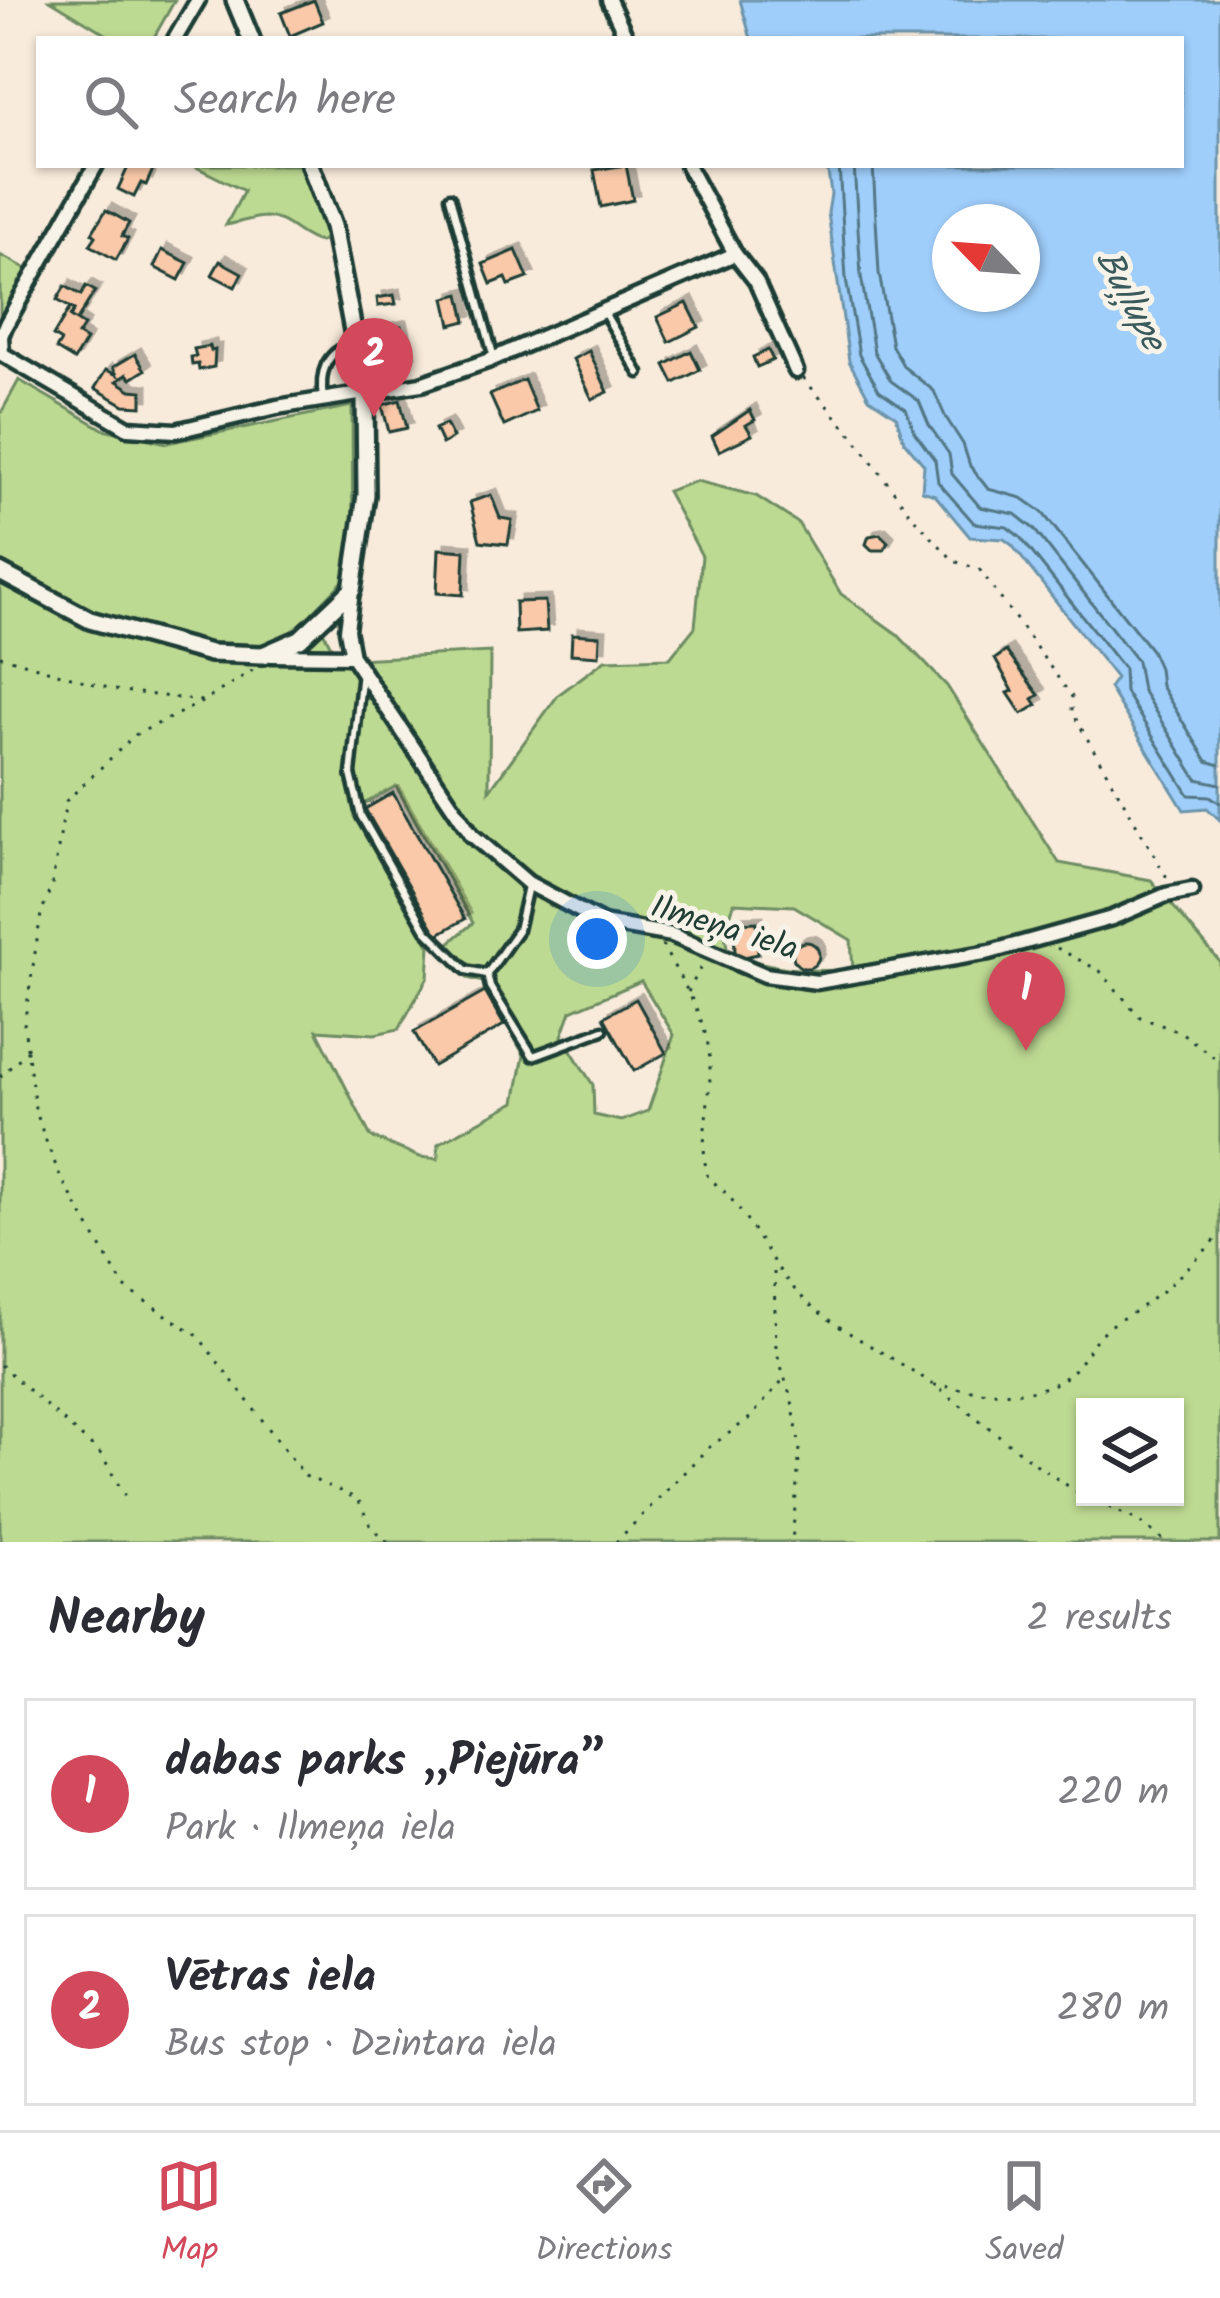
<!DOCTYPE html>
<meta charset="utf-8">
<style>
:root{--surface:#fff;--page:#f2f2f3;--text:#2b2b33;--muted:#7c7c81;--line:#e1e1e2;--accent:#d1495b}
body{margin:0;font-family:Kalam,sans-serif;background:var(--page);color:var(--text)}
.controls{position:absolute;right:36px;bottom:36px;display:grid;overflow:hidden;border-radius:0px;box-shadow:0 3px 9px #0004}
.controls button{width:108px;height:108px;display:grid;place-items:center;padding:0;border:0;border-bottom:3px solid var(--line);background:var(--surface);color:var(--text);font:60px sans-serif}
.compass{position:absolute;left:932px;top:204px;width:108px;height:108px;border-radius:50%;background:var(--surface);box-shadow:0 3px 9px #0004;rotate:295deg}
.you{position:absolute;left:597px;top:939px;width:42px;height:42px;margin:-30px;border:9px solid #fff;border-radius:50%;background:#1a73e8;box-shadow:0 0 0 18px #1a73e833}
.badge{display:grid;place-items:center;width:78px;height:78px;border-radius:50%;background:var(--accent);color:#fff;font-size:39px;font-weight:700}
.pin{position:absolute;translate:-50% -99px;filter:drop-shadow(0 3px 6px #0008)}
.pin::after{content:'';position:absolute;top:63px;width:42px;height:36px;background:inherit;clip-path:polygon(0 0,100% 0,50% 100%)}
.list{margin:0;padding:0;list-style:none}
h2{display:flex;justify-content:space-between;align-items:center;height:156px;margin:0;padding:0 48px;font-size:51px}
h2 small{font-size:39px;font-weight:400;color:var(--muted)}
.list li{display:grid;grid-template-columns:78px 1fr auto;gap:36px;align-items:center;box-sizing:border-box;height:192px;margin:0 24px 24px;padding:0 24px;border:3px solid var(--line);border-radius:0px}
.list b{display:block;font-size:45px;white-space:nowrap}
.list p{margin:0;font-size:39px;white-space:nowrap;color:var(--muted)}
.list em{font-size:39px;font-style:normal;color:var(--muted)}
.icon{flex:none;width:66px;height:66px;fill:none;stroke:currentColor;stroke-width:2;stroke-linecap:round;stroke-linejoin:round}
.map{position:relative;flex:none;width:1220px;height:1542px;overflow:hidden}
.search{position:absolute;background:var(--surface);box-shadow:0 3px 9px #0004;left:36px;right:36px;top:36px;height:132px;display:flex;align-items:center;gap:30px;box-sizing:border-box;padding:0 42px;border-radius:0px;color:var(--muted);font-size:45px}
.sheet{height:588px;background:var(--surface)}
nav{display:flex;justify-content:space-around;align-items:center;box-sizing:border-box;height:168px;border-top:3px solid var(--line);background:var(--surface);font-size:33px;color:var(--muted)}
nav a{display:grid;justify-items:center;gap:6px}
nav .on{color:var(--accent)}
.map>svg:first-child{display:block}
</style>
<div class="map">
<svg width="1220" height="1542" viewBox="0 0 1220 1542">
<defs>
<filter id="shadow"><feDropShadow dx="6" dy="-6" stdDeviation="0" flood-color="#0004"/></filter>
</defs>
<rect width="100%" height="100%" fill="#f8ebdb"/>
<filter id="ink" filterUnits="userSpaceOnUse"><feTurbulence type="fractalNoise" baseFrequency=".00833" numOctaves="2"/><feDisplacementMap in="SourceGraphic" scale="24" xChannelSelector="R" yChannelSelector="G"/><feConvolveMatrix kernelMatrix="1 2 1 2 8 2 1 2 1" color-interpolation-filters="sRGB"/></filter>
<g filter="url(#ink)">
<g fill="#bdda92" stroke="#6e8c63" stroke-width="3" fill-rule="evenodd">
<polygon points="50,0 175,0 153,39 114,39"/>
<path d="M192,165h109l25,72 -6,5c-20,-4 -32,-24 -54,-25 -12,0 -27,6 -40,8l18,-34z"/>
<polygon points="0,255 29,270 0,322"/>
<path d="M19,380l84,49 64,14 185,-37 1,142 -9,32 -31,32 25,48 152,-8 -1,139 69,-96 47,-35 65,-2 25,-31 7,-71 -35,-65 30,-10 59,15 42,27 43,71 56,40 50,52 112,177 92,17 69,82v580h-1220v-1127zM396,786l77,137 -32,27 26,28 16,4 41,73 -9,47 -77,42v15l-18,-2 -49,-20 -54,-107 58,4 24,-5 29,-52 2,-31 -75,-128 11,-15zM734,903l60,3 57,34 2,29c-46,5 -81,-2 -125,-15l-3,-20zM641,981l33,54 -26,76 -27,10 -27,-6 -1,-30 -31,-49 9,-25zM1085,1407h90v90h-90z"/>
</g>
<path fill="#9fcefb" stroke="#6c94ab" stroke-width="3" fill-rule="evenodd" d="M740,0h480v820l-13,-12 -23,2 -75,-122 7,-10 -104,-133 -8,-6 -34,-2 -35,-42 -13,-4 2,-26 -20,-24 -8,-25 -27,-18 -20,-37 -21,-148 3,-19 -4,-29h354v-126h-430zM950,222h72v72h-72z"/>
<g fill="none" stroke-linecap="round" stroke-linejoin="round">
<g stroke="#527784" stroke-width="3">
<polyline points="839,165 846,279 859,355 879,390 906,409 915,433 935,460 938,482 974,523 1007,527 1020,537 1124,669 1125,692 1189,795 1210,796 1220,803"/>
<polyline points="854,165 861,276 874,352 891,381 919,401 929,425 949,454 952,474 980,507 1015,514 1034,529 1137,661 1142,690 1197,779 1220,784"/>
<polyline points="873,165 879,273 892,346 904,367 934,391 945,416 963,444 970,466 988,489 1022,498 1042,512 1151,650 1159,668 1161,686 1207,761 1220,765"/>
</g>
</g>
<g fill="#fac9a9" stroke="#1f3d34" stroke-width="3" filter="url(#shadow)">
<polygon points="314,0 323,22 290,36 281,13"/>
<polygon points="129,165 155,165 146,185 141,183 134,197 118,189"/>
<polygon points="626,165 633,200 601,207 594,170"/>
<polygon points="106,210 129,223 122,236 128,239 116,260 90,245 96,236 92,233"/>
<polygon points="162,250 188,263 179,280 154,267"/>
<polygon points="516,250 528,278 509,285 506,278 491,284 483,264"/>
<polygon points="220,261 242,273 235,287 212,275"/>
<polygon points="65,286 81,295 86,286 95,291 76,322 70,317 74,310 57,300"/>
<polygon points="460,294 466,321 451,325 445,298"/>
<polygon points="394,295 396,304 378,306 377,298"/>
<polygon points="687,303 699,327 669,342 657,317"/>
<polygon points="70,308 74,310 70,317 84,326 78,335 86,340 74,360 56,349 61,341 53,336"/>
<polygon points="401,326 409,362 382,368 374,332"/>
<polygon points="210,346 211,351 215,350 214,367 199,370 198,364 192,365 191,357 196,356 194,349"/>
<polygon points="768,350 773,360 757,367 753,357"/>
<polygon points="589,351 608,392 592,399 573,359"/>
<polygon points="691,351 700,370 674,383 665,365"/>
<polygon points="135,354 145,370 131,379 127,374 117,381 131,390 142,391 142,406 124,405 95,388 106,370 117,375 113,367"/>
<polygon points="524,380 537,411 504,426 490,395"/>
<polygon points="400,400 407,428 389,432 382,405"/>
<polygon points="750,410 755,420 746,425 752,435 719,451 712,436"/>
<polygon points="446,424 453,438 442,444 435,429"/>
<polygon points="491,495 500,518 512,520 508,544 480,541 470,502"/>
<polygon points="880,534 888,542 884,550 872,550 866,544 869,536"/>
<polygon points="439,549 465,551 463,595 437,593"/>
<polygon points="545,601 547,631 516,633 515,602"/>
<polygon points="572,634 600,636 599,656 571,654"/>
<polygon points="1006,651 1039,695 1033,699 1037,705 1022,714 1008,693 1013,691 995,659"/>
<polygon points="393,793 465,919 437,935 365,809"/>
<polygon points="757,922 758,954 744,957 735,954 734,923"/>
<circle cx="806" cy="955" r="13"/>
<polygon points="485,992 504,1025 433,1066 414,1032"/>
<polygon points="636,999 666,1053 634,1071 604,1017"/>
</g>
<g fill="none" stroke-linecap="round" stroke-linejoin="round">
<defs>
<g id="service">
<polyline points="450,197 494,358"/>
<polyline points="605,314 639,373"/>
<path d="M323,400c-4,-28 2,-47 30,-57"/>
<polyline points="362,671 351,774 361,816 426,930 466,970 487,974"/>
<polyline points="528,886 518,930 487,974 490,987 533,1056 603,1030"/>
</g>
<g id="minor">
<polyline points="609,0 627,39"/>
<polyline points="175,39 198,0"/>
<polyline points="96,165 5,326 1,336 2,354 128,428 176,431 277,407 421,384 490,360 735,254"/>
<polyline points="687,165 735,254 756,281 796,371"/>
<polyline points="352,591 347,630 352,656 472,835 528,883 603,923 672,935 765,975 817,982 990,952 1112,918 1166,895 1192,890"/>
<polyline points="271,655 352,656"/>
</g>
<g id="tertiary">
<polyline points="235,0 251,39"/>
<polyline points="0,572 90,620 210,653 263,655 300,639 352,590 366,495 365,393 333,226 310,165"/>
</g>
</defs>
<use href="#service" stroke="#1f3d34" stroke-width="15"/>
<use href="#minor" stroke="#1f3d34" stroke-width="21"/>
<use href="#tertiary" stroke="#1f3d34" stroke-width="24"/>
<g stroke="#1f3d34" stroke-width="3" stroke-dasharray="3 9" stroke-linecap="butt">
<polyline points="803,378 853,436 912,516 954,561 980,570 1072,697 1072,712 1169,881"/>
<polyline points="0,656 115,690 202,701"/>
<polyline points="253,670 204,701 135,735 66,801 52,884 41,914 24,1025 35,1108 44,1136 60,1176 124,1287 198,1336 305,1476 358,1499 370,1525 388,1542"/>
<path d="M662,945c20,37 48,77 48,121 1,39 -12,74 -2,112 43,30 56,84 97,122 33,31 85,55 123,81 53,37 100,83 157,115"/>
<polyline points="1057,948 1100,971 1140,1017 1182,1033 1220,1062"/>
<polyline points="688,992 703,963"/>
<polyline points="0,1077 28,1050"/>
<polyline points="774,1272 776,1350 792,1401 800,1448 792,1542"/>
<polyline points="0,1365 102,1455 128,1502"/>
<path d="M934,1385c41,5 102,19 136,-12 15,-13 21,-31 35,-43 9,-9 22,-13 32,-20 31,-21 57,-48 83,-75"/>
<polyline points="1087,1497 1139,1521 1166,1542"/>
<polyline points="616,1542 707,1449 750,1418 782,1381"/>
</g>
<use href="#service" stroke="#f7f3e8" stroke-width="6"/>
<use href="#minor" stroke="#f7f3e8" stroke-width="12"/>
<use href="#tertiary" stroke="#f7f3e8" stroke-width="15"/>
</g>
</g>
<g text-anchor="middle" stroke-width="10" stroke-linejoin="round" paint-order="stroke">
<g font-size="33" fill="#1f3d34" stroke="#f7f3e8">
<text transform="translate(725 926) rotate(17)" y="12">Ilmeņa iela</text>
</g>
<g font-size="36" font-style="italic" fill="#395a5c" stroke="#f7f3e8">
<text transform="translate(1132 299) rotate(62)" y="13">Buļļupe</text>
</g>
</g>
</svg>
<div class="controls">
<button><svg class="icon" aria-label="layers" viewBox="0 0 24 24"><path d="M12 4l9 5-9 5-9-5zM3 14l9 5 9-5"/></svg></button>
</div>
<svg class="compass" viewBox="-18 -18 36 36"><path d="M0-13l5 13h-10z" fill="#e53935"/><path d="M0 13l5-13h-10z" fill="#7c7c81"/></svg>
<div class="you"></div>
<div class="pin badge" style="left:1026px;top:1051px">1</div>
<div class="pin badge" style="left:374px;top:417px">2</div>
<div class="search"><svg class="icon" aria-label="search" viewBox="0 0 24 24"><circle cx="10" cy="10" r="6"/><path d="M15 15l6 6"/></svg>Search here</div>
</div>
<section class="sheet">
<h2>Nearby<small>2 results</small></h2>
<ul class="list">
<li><span class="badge">1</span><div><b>dabas parks „Piejūra”</b><p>Park · Ilmeņa iela</p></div><em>220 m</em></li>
<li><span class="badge">2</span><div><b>Vētras iela</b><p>Bus stop · Dzintara iela</p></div><em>280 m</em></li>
</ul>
</section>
<nav>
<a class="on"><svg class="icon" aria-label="map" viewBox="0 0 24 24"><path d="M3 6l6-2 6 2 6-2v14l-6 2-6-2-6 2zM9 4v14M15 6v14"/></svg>Map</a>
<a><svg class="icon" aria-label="directions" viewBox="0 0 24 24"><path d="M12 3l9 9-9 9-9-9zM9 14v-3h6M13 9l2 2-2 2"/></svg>Directions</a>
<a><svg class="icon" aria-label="saved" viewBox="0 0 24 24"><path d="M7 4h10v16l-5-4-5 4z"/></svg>Saved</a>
</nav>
